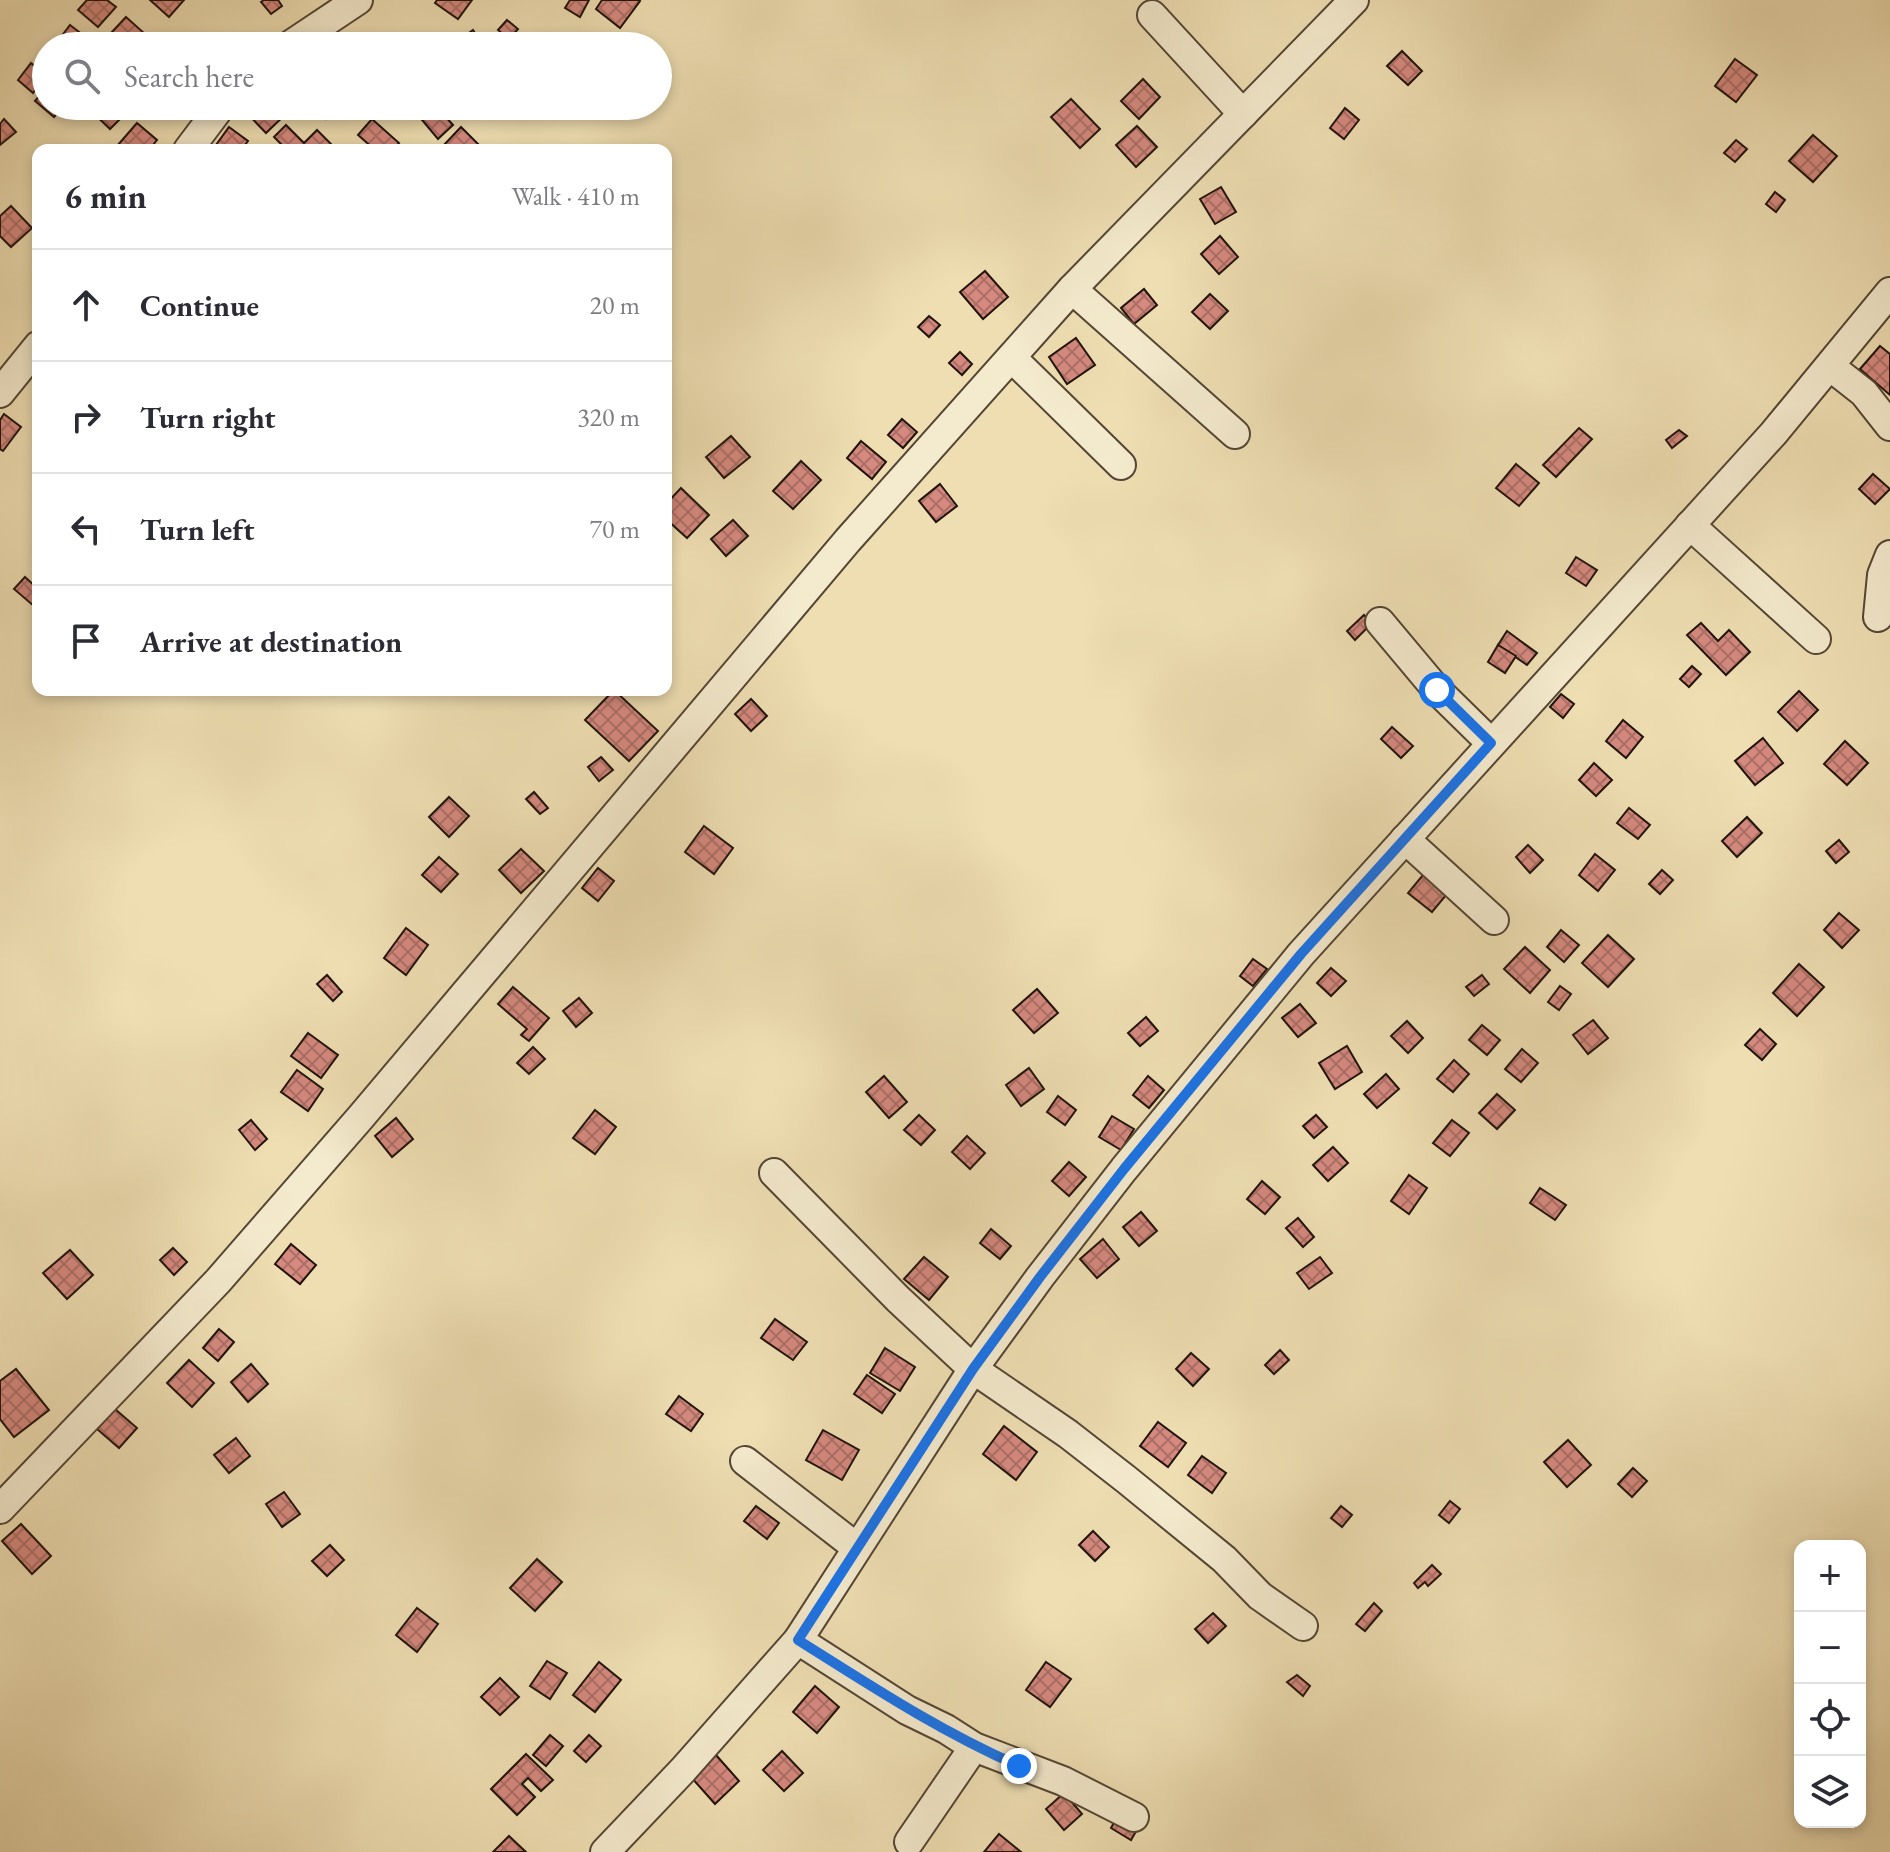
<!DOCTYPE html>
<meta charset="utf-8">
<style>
:root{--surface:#fff;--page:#f2f2f3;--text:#2b2b33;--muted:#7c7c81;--line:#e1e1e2}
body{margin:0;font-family:"EB Garamond",serif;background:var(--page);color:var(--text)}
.controls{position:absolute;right:24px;bottom:24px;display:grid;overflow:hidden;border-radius:16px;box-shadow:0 4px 12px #0003}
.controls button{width:72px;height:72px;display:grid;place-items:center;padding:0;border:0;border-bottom:2px solid var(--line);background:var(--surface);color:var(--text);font:40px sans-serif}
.stop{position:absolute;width:24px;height:24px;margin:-18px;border:6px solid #1a73e8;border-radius:50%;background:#fff}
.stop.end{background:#1a73e8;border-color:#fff;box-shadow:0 2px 8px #0008}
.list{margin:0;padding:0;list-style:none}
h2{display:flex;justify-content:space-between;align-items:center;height:104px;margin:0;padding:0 32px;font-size:34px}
h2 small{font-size:26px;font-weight:400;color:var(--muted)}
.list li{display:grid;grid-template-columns:52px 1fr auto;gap:24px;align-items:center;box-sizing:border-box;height:112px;padding:0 32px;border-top:2px solid var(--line)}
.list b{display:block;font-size:30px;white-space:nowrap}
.list em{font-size:26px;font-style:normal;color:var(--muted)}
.icon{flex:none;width:44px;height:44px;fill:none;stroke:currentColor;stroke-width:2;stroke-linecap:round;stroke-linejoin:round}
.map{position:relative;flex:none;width:1890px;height:1852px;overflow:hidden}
.search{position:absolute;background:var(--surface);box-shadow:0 4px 12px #0003;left:32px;top:32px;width:640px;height:88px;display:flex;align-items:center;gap:20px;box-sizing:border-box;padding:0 28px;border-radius:44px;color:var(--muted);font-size:30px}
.panel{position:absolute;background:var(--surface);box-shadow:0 4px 12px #0003;left:32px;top:144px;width:640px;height:552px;border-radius:16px}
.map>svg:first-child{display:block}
</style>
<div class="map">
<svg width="1890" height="1852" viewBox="0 0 1890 1852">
<defs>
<pattern id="building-cross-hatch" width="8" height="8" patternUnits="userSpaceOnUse" patternTransform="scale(2)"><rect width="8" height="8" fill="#d5897f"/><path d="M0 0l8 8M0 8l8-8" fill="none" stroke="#ac6f66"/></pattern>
</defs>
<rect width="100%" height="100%" fill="#eedeb2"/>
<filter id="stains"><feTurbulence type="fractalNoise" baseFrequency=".0025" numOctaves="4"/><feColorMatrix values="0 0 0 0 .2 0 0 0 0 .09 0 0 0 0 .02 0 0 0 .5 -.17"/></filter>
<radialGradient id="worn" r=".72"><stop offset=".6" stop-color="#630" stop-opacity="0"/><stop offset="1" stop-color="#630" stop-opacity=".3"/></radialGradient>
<g fill="url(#building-cross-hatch)" stroke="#20130b" stroke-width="2">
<polygon points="87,0 107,0 116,7 98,27 78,10"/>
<polygon points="150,0 184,0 169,17"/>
<polygon points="264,0 278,0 282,6 271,14 261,2"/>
<polygon points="437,0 472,0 458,19 435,3"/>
<polygon points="570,0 589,0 580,17 565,8"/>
<polygon points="602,0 638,0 640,1 620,28 596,9"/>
<polygon points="126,17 145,34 135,46 128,46 112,32"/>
<polygon points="507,20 518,29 509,39 498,30"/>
<polygon points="70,25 96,45 95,46 55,45"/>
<polygon points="473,30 483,46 461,46 458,41"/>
<polygon points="1402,51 1422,71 1408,85 1387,66"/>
<polygon points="1735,59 1757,75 1736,102 1715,86"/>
<polygon points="31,63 46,75 33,93 18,80"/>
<polygon points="1143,79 1160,97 1139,119 1121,101"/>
<polygon points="46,88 46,106 63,106 54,117 35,101"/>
<polygon points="1071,99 1100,129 1080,148 1051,117"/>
<polygon points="90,106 127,106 130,109 110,129 88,108"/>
<polygon points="250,106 282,106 288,112 266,133 245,111"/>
<polygon points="310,106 337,106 326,119"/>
<polygon points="428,106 436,106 453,125 438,139 418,115"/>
<polygon points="1345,108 1359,120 1344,139 1330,128"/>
<polygon points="4,119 16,132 0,145 0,124"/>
<polygon points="372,119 399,143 393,150 375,150 358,135"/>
<polygon points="137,123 157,140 149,150 121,150 117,146"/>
<polygon points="286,125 304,143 317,130 335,148 287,150 274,137"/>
<polygon points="1137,126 1157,147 1136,167 1116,145"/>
<polygon points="229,127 248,141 241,150 223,150 216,145"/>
<polygon points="461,127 478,144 472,150 445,150 442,147"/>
<polygon points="1813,135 1837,156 1813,182 1789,161"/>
<polygon points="1736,140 1747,149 1735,162 1724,153"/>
<polygon points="1221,187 1236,212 1215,224 1200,199"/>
<polygon points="1775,192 1785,200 1776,212 1766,204"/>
<polygon points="11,206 32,228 11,247 0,236 0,216"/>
<polygon points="1220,236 1238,257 1219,274 1201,254"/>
<polygon points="985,271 1008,297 983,319 960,292"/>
<polygon points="1144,289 1157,305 1134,324 1121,308"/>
<polygon points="1210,294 1228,311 1210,329 1192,312"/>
<polygon points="929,316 940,325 929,337 918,327"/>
<polygon points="1076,338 1095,365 1067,384 1049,357"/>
<polygon points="1880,346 1890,354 1890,395 1860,369"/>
<polygon points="960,352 972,364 962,375 949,363"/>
<polygon points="4,414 21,427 3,451 0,449 0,420"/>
<polygon points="902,419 917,432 903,448 888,435"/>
<polygon points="1579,428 1592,439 1556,477 1543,465"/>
<polygon points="1679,430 1687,436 1672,448 1666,440"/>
<polygon points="731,436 750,457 724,478 706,457"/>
<polygon points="861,441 886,462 872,479 847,458"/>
<polygon points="801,461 821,480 793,509 773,491"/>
<polygon points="1516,464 1539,483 1519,506 1496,488"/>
<polygon points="1873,474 1890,489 1875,504 1859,489"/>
<polygon points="940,484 957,506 936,522 919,501"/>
<polygon points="681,488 709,515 687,538 666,519 666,504"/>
<polygon points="733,520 748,536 726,556 711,539"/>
<polygon points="1576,557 1597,570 1586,586 1566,573"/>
<polygon points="25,577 38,589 38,604 35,607 14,589"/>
<polygon points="1364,615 1372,623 1355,640 1347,631"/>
<polygon points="1701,623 1718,641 1729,630 1750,652 1726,675 1687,635"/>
<polygon points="1507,631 1537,653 1527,665 1498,645"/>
<polygon points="1498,645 1516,656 1505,673 1488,662"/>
<polygon points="1692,666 1701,674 1689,687 1680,679"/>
<polygon points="614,690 658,731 629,761 585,720"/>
<polygon points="1799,691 1818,710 1797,731 1778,712"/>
<polygon points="1561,694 1574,704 1563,718 1550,707"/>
<polygon points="751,699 767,716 751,731 735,714"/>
<polygon points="1623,720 1643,737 1626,758 1606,741"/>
<polygon points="1392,727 1413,746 1401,758 1381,739"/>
<polygon points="1763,738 1783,763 1755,785 1735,761"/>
<polygon points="1845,741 1868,763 1847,785 1824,764"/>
<polygon points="601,757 613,770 599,781 588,767"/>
<polygon points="1594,763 1612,780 1596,796 1579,780"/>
<polygon points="534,792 548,808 540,814 526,799"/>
<polygon points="449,797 469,816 449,837 429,817"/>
<polygon points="1629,808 1650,825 1638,839 1617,823"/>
<polygon points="1747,817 1762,833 1737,857 1722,841"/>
<polygon points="704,826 733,848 714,874 685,852"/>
<polygon points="1839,840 1849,852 1836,863 1826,851"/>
<polygon points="1528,845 1543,860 1530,873 1516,857"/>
<polygon points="521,849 544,871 521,893 499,870"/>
<polygon points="1595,854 1615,870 1598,891 1579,875"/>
<polygon points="439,857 458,874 441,892 422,875"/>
<polygon points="598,868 614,881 598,901 582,888"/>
<polygon points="1662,870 1673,880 1660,894 1649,884"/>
<polygon points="1423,875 1447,894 1432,912 1408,893"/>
<polygon points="1839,913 1859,930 1842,948 1824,930"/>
<polygon points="406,928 428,945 406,975 384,958"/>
<polygon points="1561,930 1579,945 1564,962 1547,947"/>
<polygon points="1608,935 1634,959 1608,987 1582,963"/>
<polygon points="1525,947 1550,970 1530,993 1504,969"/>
<polygon points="1253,959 1267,969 1253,986 1240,976"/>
<polygon points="1799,964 1824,987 1797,1016 1773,993"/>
<polygon points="1331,968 1346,981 1331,996 1317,983"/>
<polygon points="327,975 342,992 333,1001 317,984"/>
<polygon points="1482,975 1489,984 1474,996 1466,987"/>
<polygon points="1560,986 1571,994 1559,1010 1548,1002"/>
<polygon points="513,987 549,1018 529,1041 521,1035 527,1029 498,1004"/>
<polygon points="1037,989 1058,1013 1034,1033 1013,1010"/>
<polygon points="579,998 592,1013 576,1027 563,1011"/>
<polygon points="1300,1004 1316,1023 1298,1037 1282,1018"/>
<polygon points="1146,1017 1158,1031 1140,1046 1128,1033"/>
<polygon points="1593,1020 1608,1038 1588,1054 1573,1035"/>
<polygon points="1407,1021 1423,1038 1408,1053 1391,1036"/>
<polygon points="1482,1025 1500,1040 1487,1055 1469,1040"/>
<polygon points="1760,1029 1776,1044 1762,1060 1745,1045"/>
<polygon points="308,1033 338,1055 321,1078 291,1056"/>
<polygon points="1347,1046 1362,1072 1335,1089 1319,1063"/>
<polygon points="533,1047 545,1059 529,1074 517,1063"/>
<polygon points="1522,1049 1538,1063 1521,1082 1505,1069"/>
<polygon points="1454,1060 1469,1074 1453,1092 1437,1079"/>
<polygon points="1029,1068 1044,1089 1021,1106 1006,1085"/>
<polygon points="297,1070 323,1089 308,1111 281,1092"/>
<polygon points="1386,1074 1399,1089 1377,1108 1364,1094"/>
<polygon points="884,1076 907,1102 889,1118 866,1092"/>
<polygon points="1148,1076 1164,1090 1149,1108 1133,1095"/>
<polygon points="1497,1094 1515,1110 1497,1129 1479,1113"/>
<polygon points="1058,1096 1076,1110 1065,1125 1047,1112"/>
<polygon points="595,1110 616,1127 595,1154 573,1138"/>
<polygon points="919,1115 935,1130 921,1145 904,1130"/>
<polygon points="1316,1115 1327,1127 1314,1138 1303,1126"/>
<polygon points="1112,1116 1134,1129 1121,1150 1099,1137"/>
<polygon points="396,1118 413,1139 392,1157 375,1136"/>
<polygon points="251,1120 267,1139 255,1150 239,1130"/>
<polygon points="1452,1120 1469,1133 1450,1156 1433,1143"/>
<polygon points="967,1136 985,1153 970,1169 952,1152"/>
<polygon points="1333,1147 1348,1163 1328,1181 1313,1165"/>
<polygon points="1069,1162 1086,1177 1069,1196 1052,1181"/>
<polygon points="1409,1175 1427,1188 1409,1214 1391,1201"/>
<polygon points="1262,1181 1280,1197 1265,1214 1247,1199"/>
<polygon points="1540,1188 1566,1205 1555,1220 1530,1203"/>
<polygon points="1141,1212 1157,1231 1139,1246 1123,1227"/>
<polygon points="1298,1218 1314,1237 1303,1247 1286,1228"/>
<polygon points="991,1229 1011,1246 1000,1259 980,1243"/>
<polygon points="1103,1239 1119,1259 1097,1278 1080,1259"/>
<polygon points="291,1244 316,1265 300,1284 275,1264"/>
<polygon points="173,1248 187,1262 174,1275 160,1260"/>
<polygon points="70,1250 93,1275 67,1299 43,1273"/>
<polygon points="924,1257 948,1277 929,1300 904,1279"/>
<polygon points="1320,1257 1332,1273 1309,1289 1297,1273"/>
<polygon points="775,1319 807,1342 793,1360 761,1338"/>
<polygon points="219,1329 234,1342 218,1361 203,1348"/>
<polygon points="885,1348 915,1367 900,1391 870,1373"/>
<polygon points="1280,1350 1289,1360 1274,1374 1265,1365"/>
<polygon points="1191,1353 1209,1369 1193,1386 1176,1369"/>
<polygon points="189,1360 214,1383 192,1407 167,1383"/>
<polygon points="251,1364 268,1384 248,1402 231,1382"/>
<polygon points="16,1369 49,1410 14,1437 0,1419 0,1381"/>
<polygon points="867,1375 895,1394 882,1413 854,1394"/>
<polygon points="679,1396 703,1414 691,1431 666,1414"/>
<polygon points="115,1409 137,1428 119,1448 97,1429"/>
<polygon points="1158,1422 1186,1443 1168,1467 1140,1446"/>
<polygon points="1004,1426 1037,1452 1016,1480 983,1454"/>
<polygon points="823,1430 859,1450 842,1480 806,1460"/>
<polygon points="236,1438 250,1456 229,1473 214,1455"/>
<polygon points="1568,1440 1591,1465 1567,1487 1544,1462"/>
<polygon points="1202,1456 1226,1473 1212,1493 1188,1475"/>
<polygon points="1633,1468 1647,1481 1632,1497 1618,1484"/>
<polygon points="284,1492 300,1514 282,1527 266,1504"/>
<polygon points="1450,1501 1460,1509 1449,1523 1439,1515"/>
<polygon points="756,1506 779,1523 767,1539 744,1521"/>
<polygon points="1341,1506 1352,1515 1342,1527 1331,1518"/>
<polygon points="21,1524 51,1556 32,1574 2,1541"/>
<polygon points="1093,1531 1109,1547 1095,1561 1079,1545"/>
<polygon points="330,1545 344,1560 327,1576 312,1561"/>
<polygon points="537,1559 562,1582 535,1611 510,1588"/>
<polygon points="1432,1565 1441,1574 1428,1586 1425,1582 1418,1588 1414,1583"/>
<polygon points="1374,1603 1382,1611 1365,1631 1356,1624"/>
<polygon points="417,1608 438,1624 417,1652 396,1635"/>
<polygon points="1213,1613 1226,1626 1208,1643 1195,1629"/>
<polygon points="547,1661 567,1673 550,1699 530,1686"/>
<polygon points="599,1662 621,1680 595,1712 573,1695"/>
<polygon points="1046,1662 1071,1679 1050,1707 1026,1690"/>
<polygon points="1297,1675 1310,1686 1303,1696 1287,1682"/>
<polygon points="500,1678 519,1697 500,1715 481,1697"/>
<polygon points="815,1686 839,1707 817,1733 793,1712"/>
<polygon points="550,1735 563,1746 546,1766 533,1755"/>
<polygon points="589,1735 601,1746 586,1762 574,1751"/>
<polygon points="782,1751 803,1773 784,1791 763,1770"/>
<polygon points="526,1754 553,1780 541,1791 528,1778 522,1784 535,1797 517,1815 491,1789"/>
<polygon points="716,1755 739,1781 715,1804 691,1777"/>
<polygon points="1064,1793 1082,1814 1064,1830 1046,1809"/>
<polygon points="1119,1814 1139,1826 1131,1840 1111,1828"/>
<polygon points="999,1834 1021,1852 984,1852"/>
<polygon points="509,1836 526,1852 493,1852"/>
</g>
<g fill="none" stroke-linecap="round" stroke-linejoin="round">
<defs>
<g id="minor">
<polyline points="1152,15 1243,114"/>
<polyline points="289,46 358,0"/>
<polyline points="188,150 221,106"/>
<polyline points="1072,289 1235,434"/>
<polyline points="1013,359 1121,465"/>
<polyline points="1831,367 1864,393 1890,426"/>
<polyline points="0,393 38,346"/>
<polyline points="1690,525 1816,639"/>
<polyline points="1878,617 1882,575 1890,555"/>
<polyline points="1380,622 1437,690 1491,743"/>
<polyline points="1405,839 1494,920"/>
<polyline points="774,1173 898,1299 973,1369 1068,1434 1127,1480 1224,1559 1260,1596 1303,1626"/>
<polyline points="745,1461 856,1547"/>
<polyline points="0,1509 218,1281 360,1118 848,540 1072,289 1354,0"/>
<polyline points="798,1640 907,1710 946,1729 974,1747 1063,1781 1134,1817"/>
<polyline points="909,1842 974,1747"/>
<polyline points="605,1852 683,1770 798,1640 973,1369 1040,1277 1124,1169 1301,954 1773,434 1890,292"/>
</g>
</defs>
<use href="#minor" stroke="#544635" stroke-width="32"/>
<use href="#minor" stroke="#f4eacd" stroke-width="28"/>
</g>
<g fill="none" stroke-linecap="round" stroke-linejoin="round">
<path stroke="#1a73e8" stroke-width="10" d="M1019,1766c-78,-34 -148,-80 -221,-126l175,-271 67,-92 84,-108 177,-215 190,-211 -54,-53"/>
</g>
<rect width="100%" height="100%" filter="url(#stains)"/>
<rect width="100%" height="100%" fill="url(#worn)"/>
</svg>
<div class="controls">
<button>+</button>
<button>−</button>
<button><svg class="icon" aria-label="locate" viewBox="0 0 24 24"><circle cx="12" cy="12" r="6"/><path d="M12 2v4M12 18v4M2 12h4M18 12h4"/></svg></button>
<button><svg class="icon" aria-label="layers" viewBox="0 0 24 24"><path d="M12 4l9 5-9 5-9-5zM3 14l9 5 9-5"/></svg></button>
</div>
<div class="stop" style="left:1437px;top:690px"></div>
<div class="stop end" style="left:1019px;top:1766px"></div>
<div class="search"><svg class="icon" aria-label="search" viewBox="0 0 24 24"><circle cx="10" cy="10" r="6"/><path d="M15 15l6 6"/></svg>Search here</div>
<section class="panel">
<h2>6 min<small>Walk · 410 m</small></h2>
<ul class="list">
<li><svg class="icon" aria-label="ahead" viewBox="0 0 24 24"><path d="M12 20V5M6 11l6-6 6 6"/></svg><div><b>Continue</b></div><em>20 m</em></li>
<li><svg class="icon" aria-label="right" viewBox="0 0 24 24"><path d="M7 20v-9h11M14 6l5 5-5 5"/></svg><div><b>Turn right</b></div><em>320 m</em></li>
<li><svg class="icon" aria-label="left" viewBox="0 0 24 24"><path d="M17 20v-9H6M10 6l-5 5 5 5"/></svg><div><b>Turn left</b></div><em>70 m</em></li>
<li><svg class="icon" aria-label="arrive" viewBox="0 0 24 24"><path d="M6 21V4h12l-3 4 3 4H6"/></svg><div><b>Arrive at destination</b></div></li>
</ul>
</section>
</div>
